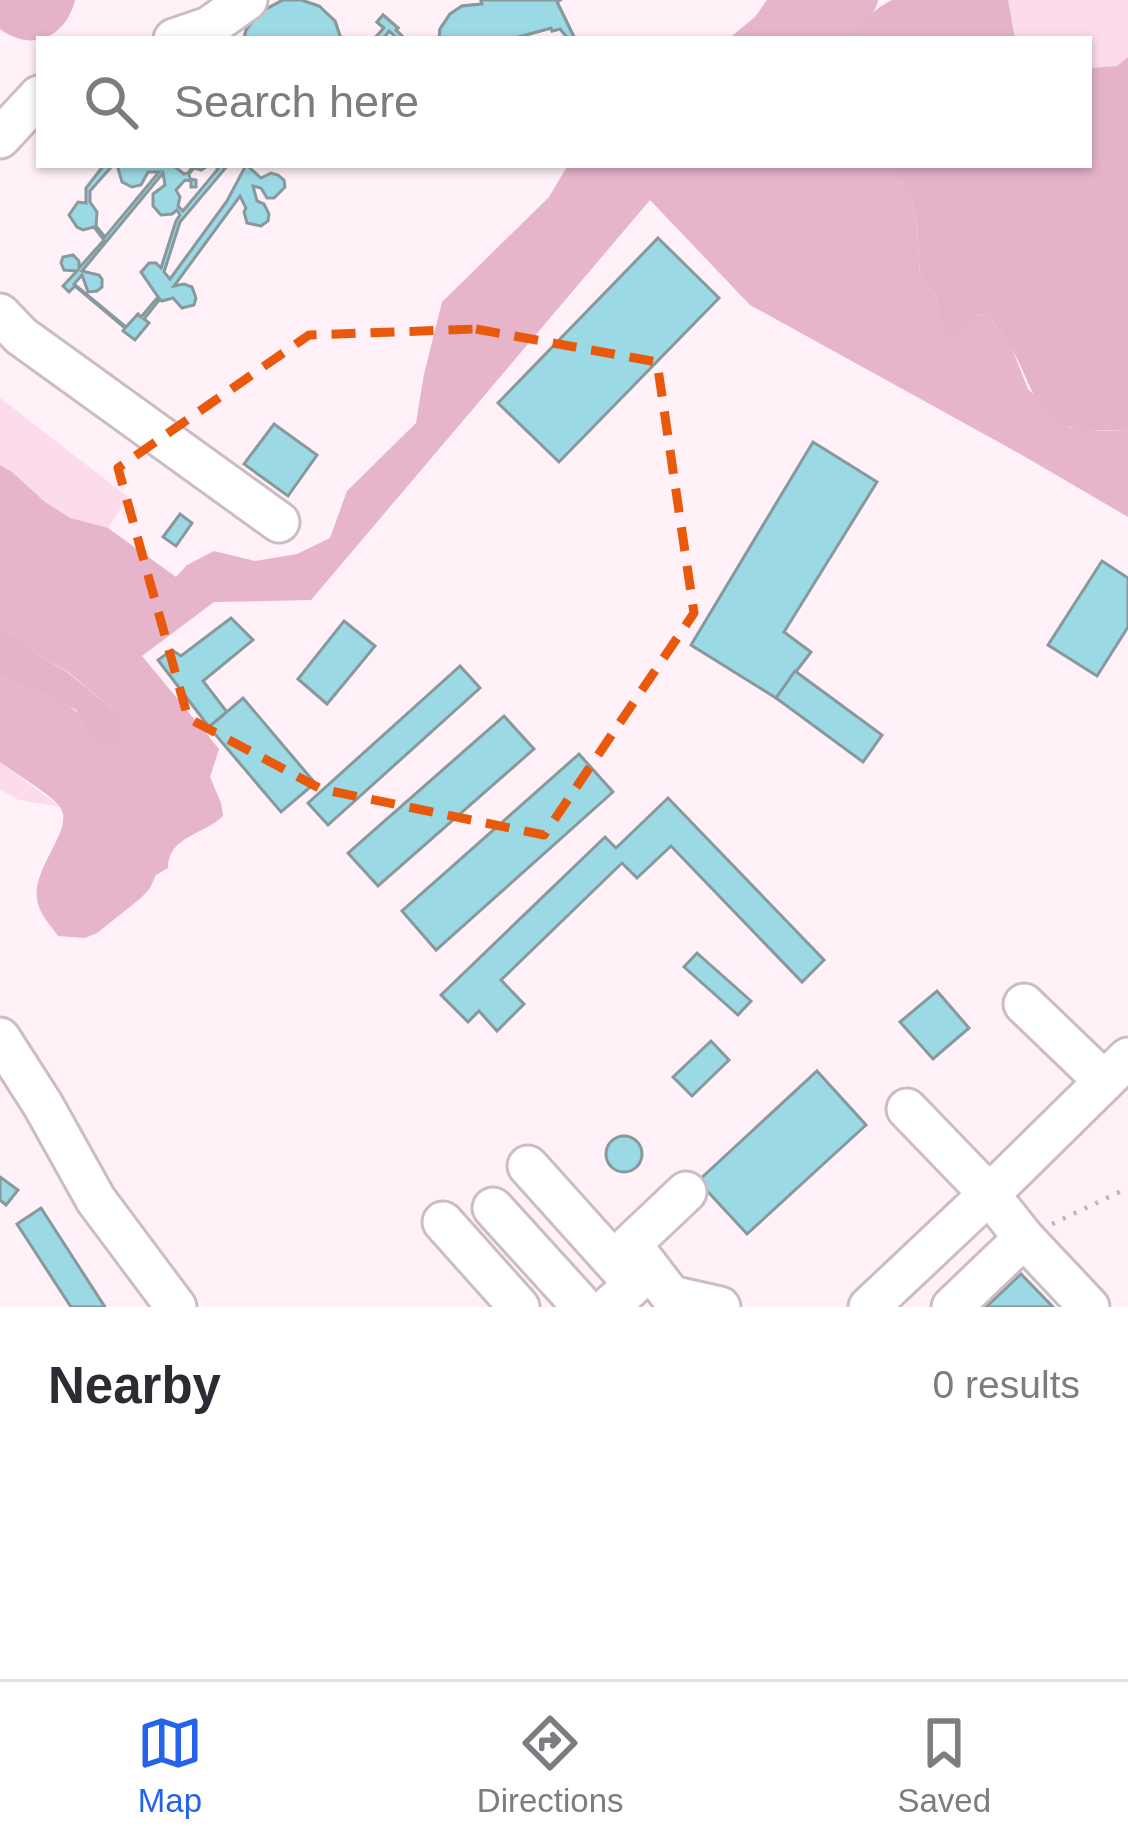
<!DOCTYPE html>
<style>
:root{--surface:#fff;--page:#f7f7f7;--text:#2b2b33;--muted:#7c7c81;--line:#e1e1e2;--accent:#2563eb}
body{margin:0;font-family:Arial,sans-serif;background:var(--page);color:var(--text)}
.list{margin:0;padding:0;list-style:none}
h2{display:flex;justify-content:space-between;align-items:center;height:156px;margin:0;padding:0 48px;font-size:51px}
h2 small{font-size:39px;font-weight:400;color:var(--muted)}
.icon{flex:none;width:66px;height:66px;fill:none;stroke:currentColor;stroke-width:2;stroke-linecap:round;stroke-linejoin:round}
.map{position:relative;flex:none;width:1128px;height:1307px;overflow:hidden}
.search{position:absolute;background:var(--surface);box-shadow:0 3px 9px #0004;left:36px;right:36px;top:36px;height:132px;display:flex;align-items:center;gap:30px;box-sizing:border-box;padding:0 42px;border-radius:0px;color:var(--muted);font-size:45px}
.sheet{height:372px;background:var(--surface)}
nav{display:flex;justify-content:space-around;align-items:center;box-sizing:border-box;height:168px;border-top:3px solid var(--line);background:var(--surface);font-size:33px;color:var(--muted)}
nav a{display:grid;justify-items:center;gap:6px}
nav .on{color:var(--accent)}
.map>svg:first-child{display:block}
</style>
<div class="map">
<svg width="1128" height="1307" viewBox="0 0 1128 1307">
<rect width="100%" height="100%" fill="#fff1f7"/>
<g fill="#fcdbea">
<polygon points="1008,0 1128,0 1128,57 1117,66 1089,68 1089,39 1015,39"/>
<path d="M0,398l128,99 -20,31c-12,-3 -27,-5 -38,-9 -27,-12 -44,-40 -70,-54z"/>
<polygon points="0,762 60,807 19,800 0,790"/>
</g>
<g fill="#e6b4cb">
<path d="M767,0h111c-2,15 -17,23 -18,39h-132l27,-22z"/>
<path d="M568,165h320l22,26 7,33 3,52 16,21 3,11 29,13 9,-7 11,1 23,31 17,43 41,38 32,4 27,-1v87l-106,-62 -272,-150 -100,-105 -339,400 -97,2 -72,54 77,93 -9,28 11,26 2,13c-19,19 -55,20 -55,52l-12,7 -6,13 -9,10 -44,35 -12,5 -27,-2c-7,-10 -17,-21 -20,-32 -10,-34 38,-74 22,-97 -8,-12 -47,-35 -60,-45v-85c28,11 66,19 84,43l31,-9 -48,-40 -25,-13 -23,-20 -19,-12v-161l12,7 33,30 25,16 38,10 68,49 11,-12 27,-14 41,10 42,-7 33,-16 17,-47 69,-68 8,-49 18,-72 107,-105z"/>
</g>
<g fill="#e4b2c9">
<path d="M0,0h75c-9,37 -43,53 -75,29z"/>
<path d="M892,0h116l7,39h-155c1,-19 16,-31 32,-39z"/>
<path d="M1128,57v373c-18,0 -39,2 -57,-3 -39,-12 -42,-52 -61,-81 -6,-11 -15,-21 -22,-31l-11,-1 -9,8 -4,11 -10,4 -10,-6 -8,-34 -16,-21 -3,-52 -7,-32 -22,-27h201v-97l28,-2z"/>
<polygon points="0,626 19,638 42,658 66,671 115,711 121,723 120,737 111,746 98,745 76,710 51,696 0,677"/>
</g>
<g fill="#9bd9e4" stroke="#88999d" stroke-width="3" fill-rule="evenodd">
<polygon points="283,0 301,0 319,6 335,21 341,39 244,39 246,30 259,13"/>
<polygon points="283,0 301,0 319,6 335,21 341,39 244,39 246,30 259,13"/>
<polygon points="481,0 498,14 509,36 557,22 553,15 557,13 553,4 525,7 509,0 560,0 557,2 574,37 564,39 566,36 560,29 552,31 551,28 511,39 439,39 440,29 450,14 462,6 482,4"/>
<polygon points="481,0 560,0 557,2 574,37 564,39 566,36 560,29 552,31 551,28 511,39 439,39 440,29 450,14 462,6 482,4"/>
<polygon points="383,15 398,28 396,30 405,39 398,39 389,31 383,39 374,39 384,28 377,22"/>
<polygon points="383,15 398,28 396,30 405,39 398,39 389,31 383,39 374,39 384,28 377,22"/>
<path d="M104,165h9l-23,26v11l7,10 -1,14 9,11 54,-65h-11l-7,13 -9,2 -10,-5 -5,-17h56l11,9 4,-1 4,-6 -2,-2h19l-8,5 -7,-2 -5,6 1,5 6,1v7h-5v-6l-6,-1 -9,10 4,7 -2,9 5,5 35,-42 -4,-4h14l-48,57 -16,50 6,7 57,-78 19,-36h6l-2,3 11,10 10,-5 7,2 6,5 1,7 -11,11h-7l-6,-10 -8,-2 4,15 7,3 5,10 -1,7 -7,5 -14,-3 -3,-11 2,-4 -6,-12 -66,90 10,-2 8,3 4,11 -2,7 -12,3 -9,-10 -11,3 -2,-2 -16,20 5,4 -14,17 -12,-9 2,-3 -50,-42 -6,6 -6,-6 14,-15 -13,-1 -3,-7 2,-6 10,-2 6,6v7l25,-28 -10,-13 -11,3 -6,-3 -8,-12 9,-13 8,1v-15zM163,173l2,12 -12,9v12l8,9 11,-1 5,-4 3,5 -4,6 -15,47 -5,-5h-7l-8,9 17,25 -17,20 -3,-3 -12,13 -52,-43 8,-9 6,17 9,-1 5,-4v-8l-3,-4 -17,-4z"/>
<polygon points="658,238 719,298 559,462 498,403"/>
<polygon points="274,424 317,455 288,496 244,464"/>
<polygon points="813,442 877,482 784,632 811,652 776,698 691,645"/>
<polygon points="180,514 192,523 176,546 163,537"/>
<polygon points="1102,561 1128,578 1128,627 1097,676 1048,645"/>
<polygon points="231,618 253,640 203,681 227,712 209,727 158,660 172,650 181,656"/>
<polygon points="344,621 375,646 327,704 298,679"/>
<polygon points="460,666 480,688 328,825 308,803"/>
<polygon points="795,671 882,735 863,762 776,698"/>
<polygon points="243,698 315,783 281,812 209,727"/>
<polygon points="504,716 534,749 378,886 348,853"/>
<polygon points="579,754 613,792 436,950 402,911"/>
<polygon points="668,798 824,960 802,982 671,846 637,878 622,863 501,980 524,1004 497,1031 479,1011 468,1022 441,995 605,837 616,848"/>
<polygon points="697,953 751,1001 738,1015 684,967"/>
<polygon points="937,991 969,1028 933,1059 900,1022"/>
<polygon points="711,1041 729,1060 692,1096 673,1077"/>
<polygon points="817,1071 866,1125 747,1234 698,1181"/>
<circle cx="624" cy="1154" r="18"/>
<polygon points="0,1177 18,1190 6,1205 0,1200"/>
<polygon points="41,1208 105,1307 71,1307 17,1224"/>
<polygon points="1021,1274 1053,1307 986,1307"/>
</g>
<g fill="none" stroke-linecap="round" stroke-linejoin="round">
<defs>
<g id="minor">
<polyline points="174,39 209,27 247,0"/>
<polyline points="0,138 39,96"/>
<polyline points="0,314 21,336 279,522"/>
<polyline points="1024,1004 1104,1081"/>
<polyline points="0,1038 43,1105 96,1200 176,1307"/>
<polyline points="907,1109 989,1194 1024,1238 1089,1307"/>
<polyline points="528,1166 634,1284 609,1307"/>
<polyline points="686,1192 631,1244 671,1296 720,1307"/>
<polyline points="493,1208 583,1307"/>
<polyline points="443,1222 519,1307"/>
<polyline points="869,1307 1007,1177 1128,1058"/>
<polyline points="952,1307 1024,1238"/>
</g>
</defs>
<use href="#minor" stroke="#ccbcc3" stroke-width="45"/>
<polyline stroke="#beb3b8" stroke-width="4.5" stroke-dasharray="3 9" stroke-linecap="butt" points="1052,1224 1128,1188"/>
<use href="#minor" stroke="#fff" stroke-width="39"/>
</g>
<path fill="none" stroke="#e8590c" stroke-width="9" stroke-dasharray="24 15" stroke-linejoin="round" d="M476,329l181,33 37,251 -150,222 -223,-46 -133,-71 -70,-250 191,-133z"/>
</svg>
<div class="search"><svg class="icon" aria-label="search" viewBox="0 0 24 24"><circle cx="10" cy="10" r="6"/><path d="M15 15l6 6"/></svg>Search here</div>
</div>
<section class="sheet">
<h2>Nearby<small>0 results</small></h2>
<ul class="list">
</ul>
</section>
<nav>
<a class="on"><svg class="icon" aria-label="map" viewBox="0 0 24 24"><path d="M3 6l6-2 6 2 6-2v14l-6 2-6-2-6 2zM9 4v14M15 6v14"/></svg>Map</a>
<a><svg class="icon" aria-label="directions" viewBox="0 0 24 24"><path d="M12 3l9 9-9 9-9-9zM9 14v-3h6M13 9l2 2-2 2"/></svg>Directions</a>
<a><svg class="icon" aria-label="saved" viewBox="0 0 24 24"><path d="M7 4h10v16l-5-4-5 4z"/></svg>Saved</a>
</nav>
